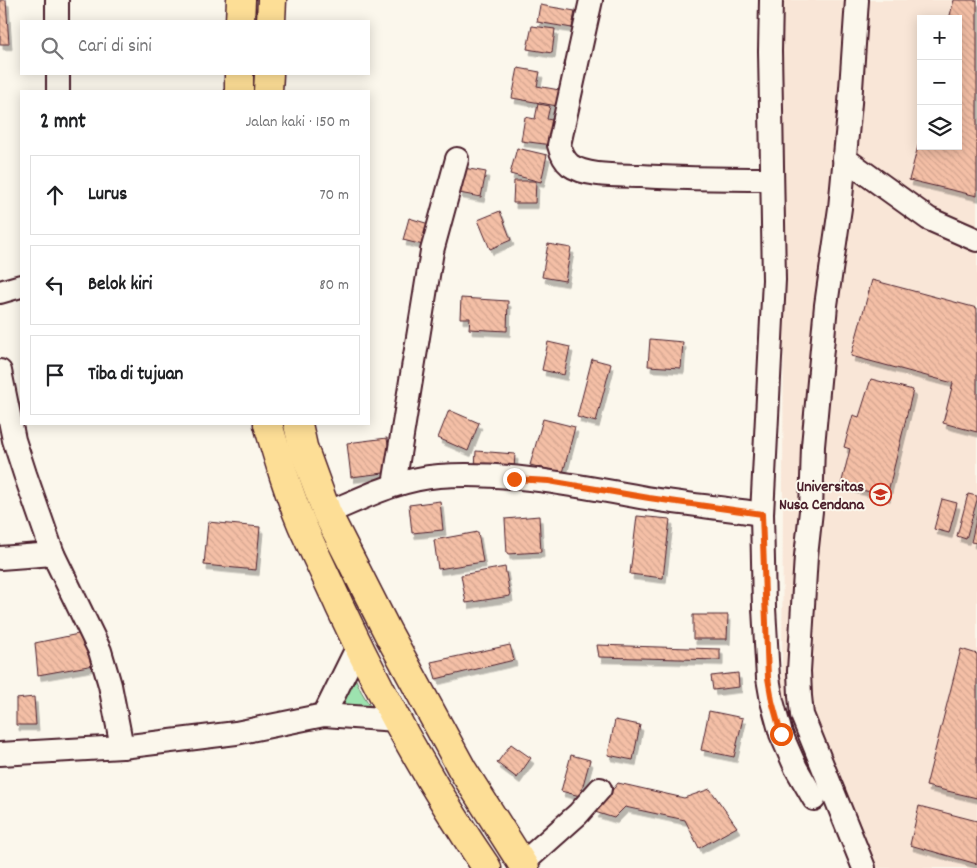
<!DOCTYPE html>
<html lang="id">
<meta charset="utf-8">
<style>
:root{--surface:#fff;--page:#f2f2f2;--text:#202124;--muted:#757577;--line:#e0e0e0}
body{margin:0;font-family:Dekko,sans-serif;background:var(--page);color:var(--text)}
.controls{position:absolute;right:15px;top:15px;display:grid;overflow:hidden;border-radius:0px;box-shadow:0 2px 12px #0003}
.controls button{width:45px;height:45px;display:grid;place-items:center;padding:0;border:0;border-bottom:1px solid var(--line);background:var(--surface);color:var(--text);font:25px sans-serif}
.stop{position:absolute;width:15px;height:15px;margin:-11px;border:4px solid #ea580c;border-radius:50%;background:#fff}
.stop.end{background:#ea580c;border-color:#fff;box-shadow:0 1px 5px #0008}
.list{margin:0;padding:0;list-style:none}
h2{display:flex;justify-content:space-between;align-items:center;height:65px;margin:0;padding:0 20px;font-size:21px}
h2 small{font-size:16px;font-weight:400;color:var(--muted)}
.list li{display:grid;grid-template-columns:32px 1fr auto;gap:15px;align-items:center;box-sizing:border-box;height:80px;margin:0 10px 10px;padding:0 10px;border:1px solid var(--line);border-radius:0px}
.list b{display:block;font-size:19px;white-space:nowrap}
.list em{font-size:16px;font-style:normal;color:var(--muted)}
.icon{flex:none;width:28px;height:28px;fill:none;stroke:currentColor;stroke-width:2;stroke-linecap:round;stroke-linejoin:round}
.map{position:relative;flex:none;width:977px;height:868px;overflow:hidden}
.search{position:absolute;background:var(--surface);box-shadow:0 2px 12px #0003;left:20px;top:20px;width:350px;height:55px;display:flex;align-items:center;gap:12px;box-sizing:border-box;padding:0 18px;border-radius:0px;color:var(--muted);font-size:19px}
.panel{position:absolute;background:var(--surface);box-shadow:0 2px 12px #0003;left:20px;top:90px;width:350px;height:335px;border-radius:0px}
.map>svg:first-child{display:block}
</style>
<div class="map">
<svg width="977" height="868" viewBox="0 0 977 868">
<defs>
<pattern id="building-back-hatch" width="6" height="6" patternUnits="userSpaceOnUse" patternTransform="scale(1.25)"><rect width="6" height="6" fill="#f4bfa6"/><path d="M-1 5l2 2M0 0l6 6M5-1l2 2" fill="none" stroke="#d3a48f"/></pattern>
<filter id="shadow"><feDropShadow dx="3" dy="5.5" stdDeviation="0" flood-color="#0004"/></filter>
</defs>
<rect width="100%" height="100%" fill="#fbf7ec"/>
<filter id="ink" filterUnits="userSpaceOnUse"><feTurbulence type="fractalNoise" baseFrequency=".02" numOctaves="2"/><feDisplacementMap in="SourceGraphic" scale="10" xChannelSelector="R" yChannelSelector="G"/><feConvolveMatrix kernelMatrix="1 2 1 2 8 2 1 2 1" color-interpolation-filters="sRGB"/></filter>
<g filter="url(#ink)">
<path fill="#f9e6d7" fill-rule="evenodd" d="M782,0h195v868h-123l-72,-178 2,-393zM921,19h37v127h-37z"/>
<polygon fill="#9de3af" stroke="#74816d" points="353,673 361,691 373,711 327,710"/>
<g fill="url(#building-back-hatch)" stroke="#4a1f2b" filter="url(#shadow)">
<polygon points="0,0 6,0 9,44 0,44"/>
<polygon points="954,0 977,0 977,196 909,180 921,135 921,146 958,146 958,19 949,19"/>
<polygon points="540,5 575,11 572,28 537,22"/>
<polygon points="532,26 555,29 552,53 527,49"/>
<polygon points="518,68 540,72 537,86 565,91 563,107 512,98"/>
<polygon points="538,104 550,106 547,119 556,121 552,145 521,141 525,117 535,119"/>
<polygon points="517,148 547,155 541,182 510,174"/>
<polygon points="464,168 486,172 481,197 459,193"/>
<polygon points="514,181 536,181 535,203 513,203"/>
<polygon points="500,211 511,240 490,249 478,220"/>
<polygon points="409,218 429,224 423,245 403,240"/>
<polygon points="548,244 571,248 565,281 542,277"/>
<polygon points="872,280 977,308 977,432 943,423 953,383 851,356"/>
<polygon points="461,298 508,301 507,331 469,329 470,318 460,318"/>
<polygon points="650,339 683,342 681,368 648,366"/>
<polygon points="548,342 570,347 564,375 542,370"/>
<polygon points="592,359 611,364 596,422 577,417"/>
<polygon points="871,379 913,390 887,496 841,485 850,449 844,447 853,415 859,417"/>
<polygon points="449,410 479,423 468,451 438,438"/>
<polygon points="543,419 575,427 563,473 530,465"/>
<polygon points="387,438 392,472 351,477 347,443"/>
<polygon points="476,451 515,454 514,469 475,467"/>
<polygon points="968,494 977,496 977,500 966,539 957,536"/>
<polygon points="942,499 957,503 949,533 934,529"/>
<polygon points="440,501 443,530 412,533 409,505"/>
<polygon points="539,516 541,552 507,554 505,519"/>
<polygon points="637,516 670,519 663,578 630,574"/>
<polygon points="977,516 977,543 971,542"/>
<polygon points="208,522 260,527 256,570 204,565"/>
<polygon points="478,532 483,562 438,569 434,540"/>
<polygon points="505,567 510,596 466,603 461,575"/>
<polygon points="693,615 728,615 727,639 693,639"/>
<polygon points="88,632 94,665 38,675 35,643"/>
<polygon points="510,645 514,660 436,679 431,662"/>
<polygon points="597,645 720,649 720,660 599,657"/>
<polygon points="961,649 977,654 977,798 926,786"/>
<polygon points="738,673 739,687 713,690 711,676"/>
<polygon points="34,697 36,725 16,725 16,699"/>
<polygon points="709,711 743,718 734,757 701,750"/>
<polygon points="615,720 640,725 633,760 608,755"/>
<polygon points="511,744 531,758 517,778 497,763"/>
<polygon points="571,755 590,760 580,796 561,791"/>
<polygon points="618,783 684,798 710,789 737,827 699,848 685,820 625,807 614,818 595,812"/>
<polygon points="919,806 977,821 977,864 910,845"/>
</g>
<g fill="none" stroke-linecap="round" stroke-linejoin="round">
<defs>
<g id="minor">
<polyline points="57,0 57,21"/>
<path d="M591,0l-32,145c2,8 5,15 11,20 16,12 52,10 71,11 44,3 87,3 131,3"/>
<polyline points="771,0 770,51 774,280 762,514 764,608 768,678 772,701 781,734 796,768 814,799"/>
<polyline points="857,0 850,103 840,208 826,305 813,446 811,511 806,556 799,671 800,696 802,715 864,868"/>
<polyline points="58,74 58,91"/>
<polyline points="844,158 929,219 977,240"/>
<polyline points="0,292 21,286"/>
<polyline points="0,371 14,440 25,474 53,554 100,651 110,685 122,747"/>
<polyline points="394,485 432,251 457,159"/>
<path d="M327,513c36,-15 72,-34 112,-37 67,-5 140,10 207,22 38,6 77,10 116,16"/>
<polyline points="0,558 53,554"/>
<polyline points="324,715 358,646"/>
<polyline points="0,754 122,747 236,733 324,715 397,720"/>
<polyline points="522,864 578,814 600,789"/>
</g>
<g id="highway">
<polyline points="240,21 241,0"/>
<polyline points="271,21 272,0"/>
<polyline points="239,91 239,74"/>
<polyline points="268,91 269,74"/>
<path d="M268,424c10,34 20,68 34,101 12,27 26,55 38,82 42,91 91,179 147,261"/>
<polyline points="298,424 303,447 327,513 388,633 462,769 525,868"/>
</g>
</defs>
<use href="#minor" stroke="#4a1f2b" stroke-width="26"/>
<use href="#highway" stroke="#4a1f2b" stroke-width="31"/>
<use href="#minor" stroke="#fbf7ec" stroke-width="22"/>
<use href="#highway" stroke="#fdde96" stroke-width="28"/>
</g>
</g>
<g fill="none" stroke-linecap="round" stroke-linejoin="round" filter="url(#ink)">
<polyline stroke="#ea580c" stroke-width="6" points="514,479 549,481 649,498 762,514 768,678 772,701 781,734"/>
</g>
<defs>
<symbol id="university-ring" viewBox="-11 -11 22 22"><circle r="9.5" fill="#fbf7ec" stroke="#c8321e" stroke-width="1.5"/><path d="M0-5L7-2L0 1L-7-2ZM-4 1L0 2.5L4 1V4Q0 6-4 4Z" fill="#c8321e"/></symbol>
</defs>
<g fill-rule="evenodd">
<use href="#university-ring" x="868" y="482" width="25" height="25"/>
</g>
<g text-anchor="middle" stroke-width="4" stroke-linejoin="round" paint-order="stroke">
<g font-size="16" font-weight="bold" fill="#4a1f2b" stroke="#fbf7ec" text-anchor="end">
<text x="864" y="491">Universitas<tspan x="864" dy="18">Nusa Cendana</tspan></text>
</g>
</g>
</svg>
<div class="controls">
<button>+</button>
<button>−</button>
<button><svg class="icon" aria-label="layers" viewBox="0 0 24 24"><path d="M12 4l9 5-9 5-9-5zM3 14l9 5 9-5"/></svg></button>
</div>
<div class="stop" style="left:781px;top:734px"></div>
<div class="stop end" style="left:514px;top:479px"></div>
<div class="search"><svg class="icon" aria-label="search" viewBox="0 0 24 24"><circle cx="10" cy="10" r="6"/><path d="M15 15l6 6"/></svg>Cari di sini</div>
<section class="panel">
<h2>2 mnt<small>Jalan kaki · 150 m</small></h2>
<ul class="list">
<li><svg class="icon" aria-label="ahead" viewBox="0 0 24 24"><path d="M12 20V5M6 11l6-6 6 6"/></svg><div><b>Lurus</b></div><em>70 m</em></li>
<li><svg class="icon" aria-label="left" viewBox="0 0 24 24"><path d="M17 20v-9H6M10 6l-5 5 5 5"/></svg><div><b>Belok kiri</b></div><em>80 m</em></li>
<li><svg class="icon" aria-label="arrive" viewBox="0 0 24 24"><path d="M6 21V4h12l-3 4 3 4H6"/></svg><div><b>Tiba di tujuan</b></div></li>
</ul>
</section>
</div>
